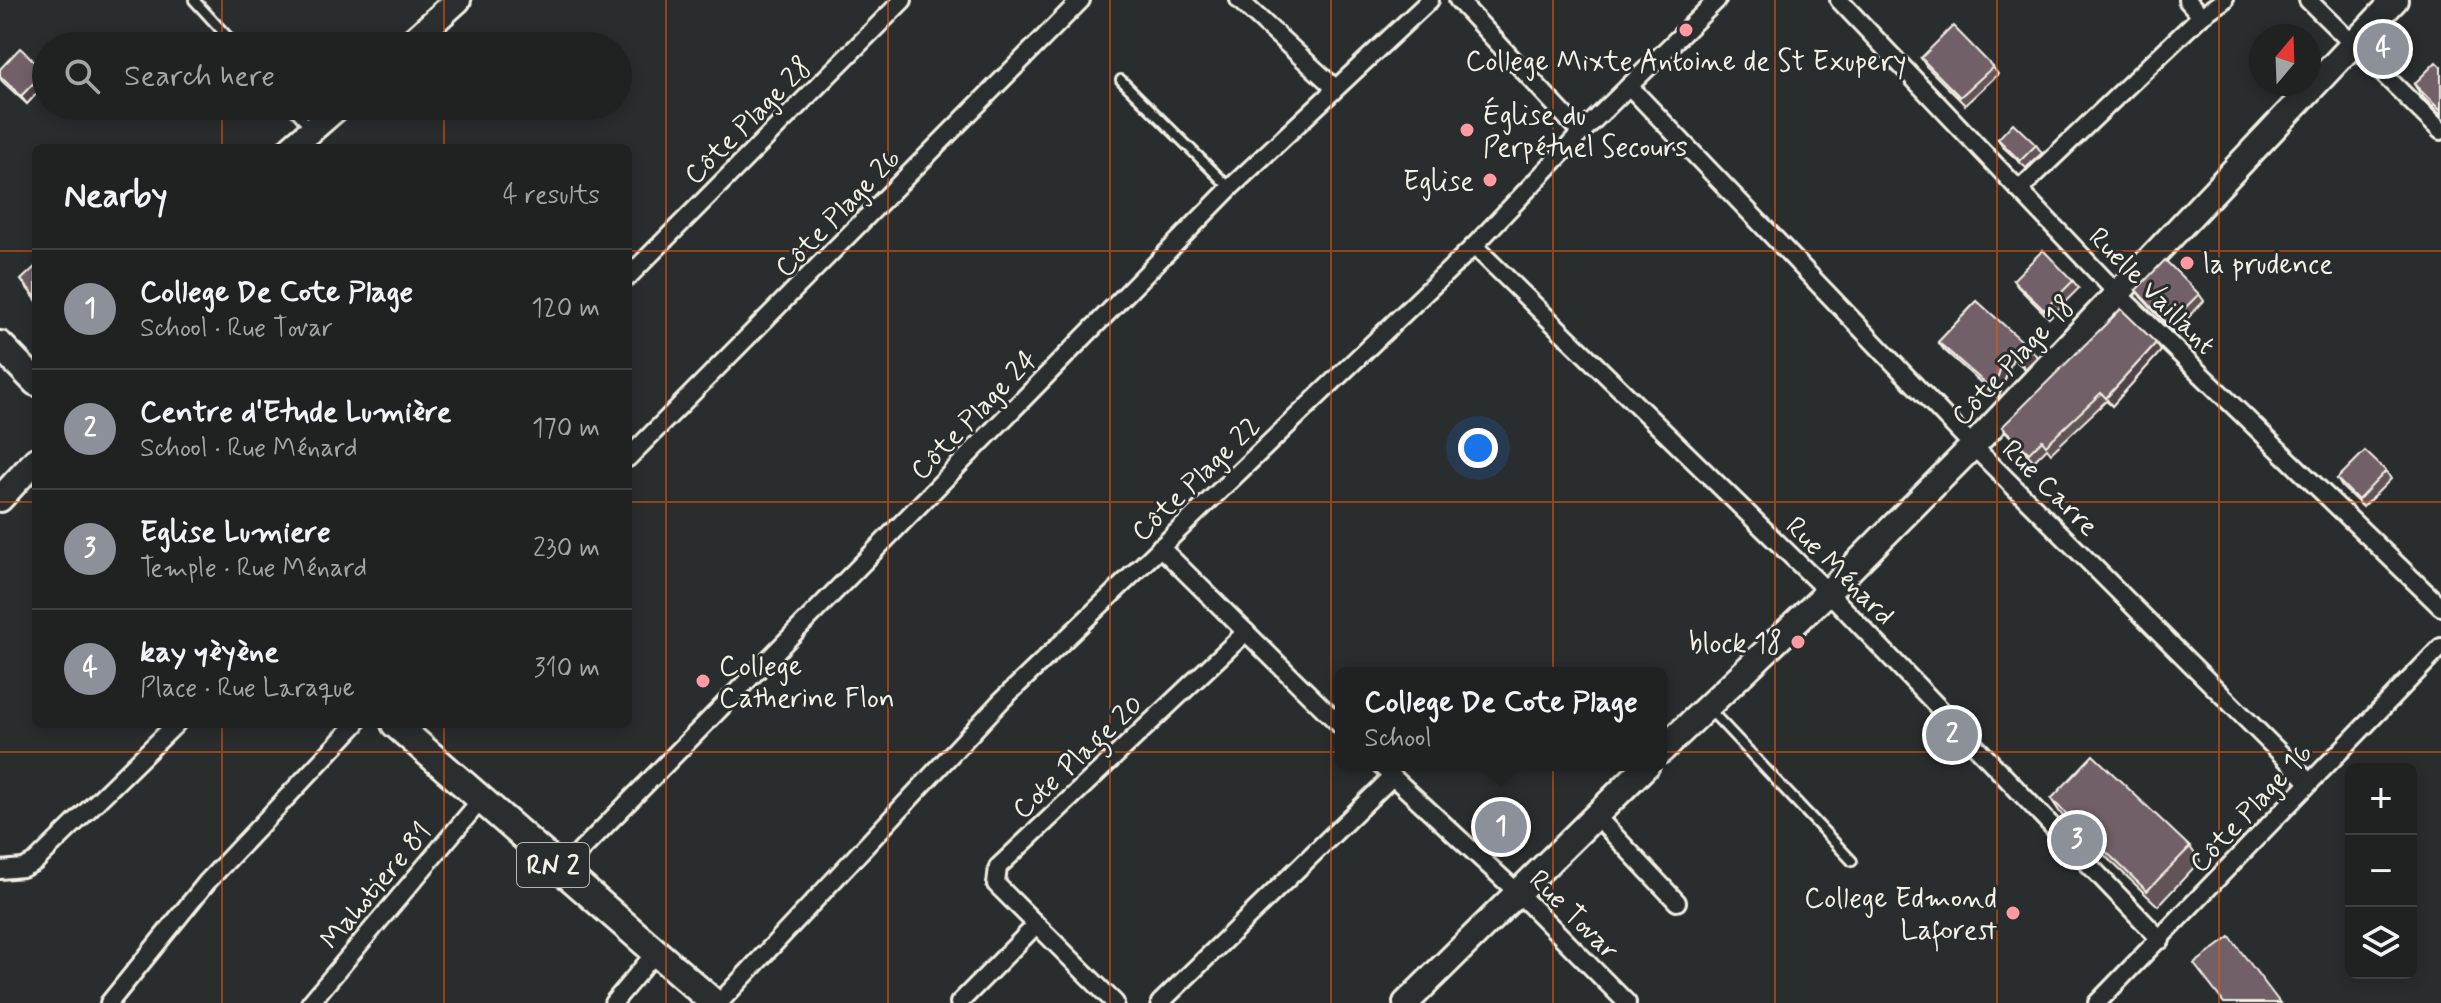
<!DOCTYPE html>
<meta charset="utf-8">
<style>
:root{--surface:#202222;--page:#282a2a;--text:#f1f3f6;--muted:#a2a4a5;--line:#3d3f40;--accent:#8c9099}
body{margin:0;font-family:Mynerve,sans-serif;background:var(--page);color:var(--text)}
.controls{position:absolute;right:24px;bottom:24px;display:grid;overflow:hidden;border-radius:12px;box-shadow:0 4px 12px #0003}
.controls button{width:72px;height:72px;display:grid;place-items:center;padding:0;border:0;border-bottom:2px solid var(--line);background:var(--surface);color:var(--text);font:40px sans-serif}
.compass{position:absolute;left:2249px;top:24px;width:72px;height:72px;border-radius:50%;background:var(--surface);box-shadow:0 4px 12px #0003;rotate:19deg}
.you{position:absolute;left:1478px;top:448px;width:28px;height:28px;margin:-20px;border:6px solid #fff;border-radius:50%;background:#1a73e8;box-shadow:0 0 0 12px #1a73e833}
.badge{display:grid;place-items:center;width:52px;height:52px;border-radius:50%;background:var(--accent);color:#fff;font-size:26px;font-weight:700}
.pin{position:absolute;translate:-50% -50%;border:4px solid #fff;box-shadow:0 2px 8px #0006}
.popup{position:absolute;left:1335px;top:667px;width:332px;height:104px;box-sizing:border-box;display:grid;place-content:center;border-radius:12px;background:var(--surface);filter:drop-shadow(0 2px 6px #0005);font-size:26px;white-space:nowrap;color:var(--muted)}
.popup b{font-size:30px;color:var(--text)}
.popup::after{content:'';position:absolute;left:50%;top:100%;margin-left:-16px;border:16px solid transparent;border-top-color:var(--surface)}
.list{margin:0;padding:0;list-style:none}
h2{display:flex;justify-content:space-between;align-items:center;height:104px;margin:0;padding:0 32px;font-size:34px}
h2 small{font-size:26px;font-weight:400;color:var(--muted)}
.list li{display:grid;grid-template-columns:52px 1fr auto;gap:24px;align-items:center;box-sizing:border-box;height:120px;padding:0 32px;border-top:2px solid var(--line)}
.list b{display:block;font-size:30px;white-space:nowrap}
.list p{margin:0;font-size:26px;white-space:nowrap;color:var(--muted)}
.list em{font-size:26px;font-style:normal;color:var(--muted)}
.icon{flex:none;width:44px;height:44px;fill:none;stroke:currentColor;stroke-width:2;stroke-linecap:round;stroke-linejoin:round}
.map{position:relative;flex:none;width:2441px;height:1003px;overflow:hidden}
.search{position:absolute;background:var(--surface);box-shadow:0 4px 12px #0003;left:32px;top:32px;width:600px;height:88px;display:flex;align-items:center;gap:20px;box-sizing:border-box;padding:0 28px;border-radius:44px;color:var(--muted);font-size:30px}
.panel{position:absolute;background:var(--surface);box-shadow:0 4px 12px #0003;left:32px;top:144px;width:600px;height:584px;border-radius:12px}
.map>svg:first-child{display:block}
</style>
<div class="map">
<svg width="2441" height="1003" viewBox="0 0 2441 1003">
<rect width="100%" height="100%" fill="#2a2d2e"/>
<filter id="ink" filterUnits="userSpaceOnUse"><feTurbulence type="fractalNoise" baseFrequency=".0125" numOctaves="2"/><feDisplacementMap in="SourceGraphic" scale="16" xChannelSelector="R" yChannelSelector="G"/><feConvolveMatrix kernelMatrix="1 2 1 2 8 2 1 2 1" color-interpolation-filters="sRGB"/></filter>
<g filter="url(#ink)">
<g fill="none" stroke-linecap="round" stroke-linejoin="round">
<defs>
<g id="lane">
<polyline points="194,0 236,46"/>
<polyline points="1121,80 1230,188"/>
<polyline points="291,106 309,126"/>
<polyline points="1710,710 1852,861"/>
</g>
<g id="street">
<polyline points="1239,0 1334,87"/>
<polyline points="1458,0 1581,133"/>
<polyline points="1839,0 2117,293 2441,607"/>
<polyline points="2187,0 2201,16"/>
<polyline points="2308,0 2441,131"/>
<polyline points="1629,86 1973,446 2309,782"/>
<polyline points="2019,190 2201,16 2224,0"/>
<polyline points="1474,246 1828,592 2161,940"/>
<polyline points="628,277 903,0"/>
<polyline points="628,458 1081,0"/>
<polyline points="1160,547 1341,726"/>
<polyline points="1380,765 1517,892 1627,1003"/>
<polyline points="1595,815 1677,902"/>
<polyline points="0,870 23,868 35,862 176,724"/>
<polyline points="560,872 1230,188 1430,0"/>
<polyline points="109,1003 207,882 356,724"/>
<polyline points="310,1003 480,801"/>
<polyline points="613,1003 656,952"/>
<polyline points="719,1003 1001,701 1474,246 1581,133 1717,0"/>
<polyline points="959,1003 1036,925"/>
<polyline points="1115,1003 996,884 998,867 1246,632"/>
<polyline points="1160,1003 1392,777"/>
<polyline points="2097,1003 2441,647"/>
</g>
<g id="secondary">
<polyline points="407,46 458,0"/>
<polyline points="291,148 339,106"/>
<polyline points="0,499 36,460"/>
<polyline points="1661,751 1828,592 1973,446 2395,0"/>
<polyline points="1406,1003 1647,765"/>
</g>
<g id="primary">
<polyline points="0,345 36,382"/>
<polyline points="395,724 714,1003"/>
</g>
</defs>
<use href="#lane" stroke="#f4f1e8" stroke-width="14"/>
<use href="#street" stroke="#f4f1e8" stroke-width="22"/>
<use href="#secondary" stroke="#f4f1e8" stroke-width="30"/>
<use href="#primary" stroke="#f4f1e8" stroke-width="32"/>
<use href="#lane" stroke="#2a2d2e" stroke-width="8"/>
<use href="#street" stroke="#2a2d2e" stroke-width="16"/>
<use href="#secondary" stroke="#2a2d2e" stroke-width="24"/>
<use href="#primary" stroke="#2a2d2e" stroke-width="26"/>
</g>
<g fill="#625359" stroke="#f4f1e8" stroke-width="2">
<polygon points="2366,39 2407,44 2412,52 2395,70 2371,47"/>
<polygon points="1921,58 1993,67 1998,74 1965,105 1926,66"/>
<polygon points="2441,67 2441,115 2421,95 2414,84"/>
<polygon points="0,69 45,71 46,73 46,83 27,104 2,81 0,78"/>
<polygon points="1998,139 2036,145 2042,153 2026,168 2003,147"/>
<polygon points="36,266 36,300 21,280"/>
<polygon points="2013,280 2073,281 2079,288 2049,318 2018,287"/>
<polygon points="2136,290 2199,294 2204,301 2174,333 2141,297"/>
<polygon points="1977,301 2037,357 2025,369 2013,358 1998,398 1944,350 1938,342"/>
<polygon points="2161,351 2112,406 2106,401 2051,453 2047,448 2034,461 2008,434 2002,427"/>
<polygon points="2386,471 2391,479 2363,507 2342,487 2337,479"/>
<polygon points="2051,799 2190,847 2200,861 2158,906 2061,814"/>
</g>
<g fill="#504349" stroke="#f4f1e8" stroke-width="2">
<polygon points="45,71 46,73 46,83 27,104 21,96"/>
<polygon points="2156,343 2161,351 2112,406 2106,398"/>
<polygon points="2031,349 2037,357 2025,369 2020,361"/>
<polygon points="2007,350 2013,358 1998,398 1993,390"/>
</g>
<g fill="#726068" stroke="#f4f1e8" stroke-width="2">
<polygon points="2384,21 2407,44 2389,62 2366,39"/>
<polygon points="1953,26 1993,67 1960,97 1921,58"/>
<polygon points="20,48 45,71 21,96 0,76 0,69"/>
<polygon points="2436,62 2441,67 2441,111 2414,84"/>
<polygon points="2013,123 2036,145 2020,161 1998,139"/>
<polygon points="2043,250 2073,281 2044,310 2013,280"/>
<polygon points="2165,260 2199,294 2168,325 2136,290"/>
<polygon points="36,266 36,297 21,280"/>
<polygon points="1977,301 2031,349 2020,361 2007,350 1993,390 1938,342"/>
<polygon points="2121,309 2156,343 2106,398 2101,393 2046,445 2042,440 2029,453 2002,427"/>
<polygon points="2365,451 2386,471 2358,500 2337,479"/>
<polygon points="2093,755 2190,847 2147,891 2051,799"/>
<polygon points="2230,937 2280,1003 2224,1003 2194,964"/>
</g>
</g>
<path fill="none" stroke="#e8590c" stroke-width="2" stroke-opacity="0.55" d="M222,0v46M444,0v46M666,0v1003M888,0v1003M1110,0v1003M1331,0v1003M1553,0v1003M1775,0v1003M1997,0v1003M2219,0v1003M222,106v42M444,106v42M0,251h36M628,251h1813M0,502h36M628,502h1813M222,724v279M444,724v279M0,752h2441"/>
<g fill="#ff9aa2" stroke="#2a2d2e" stroke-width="3">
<circle cx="1686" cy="30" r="8"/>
<circle cx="1467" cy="130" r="8"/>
<circle cx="1490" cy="180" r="8"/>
<circle cx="2187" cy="263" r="8"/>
<circle cx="1798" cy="642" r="8"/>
<circle cx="703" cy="681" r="8"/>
<circle cx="2013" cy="913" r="8"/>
</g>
<g text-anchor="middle" stroke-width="6" stroke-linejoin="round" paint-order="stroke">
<rect fill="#2a2d2e" stroke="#b7b6b0" stroke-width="2" x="517" y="843" width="72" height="44" rx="6"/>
<g font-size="26" font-weight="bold" fill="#f4f1e8">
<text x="553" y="874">RN 2</text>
</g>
<g font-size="28" fill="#f4f1e8" stroke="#2a2d2e" text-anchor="start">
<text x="1686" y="70" text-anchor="middle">College Mixte Antoine de St Exupery</text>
<text x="1483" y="124">Église du<tspan x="1483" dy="32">Perpétuel Secours</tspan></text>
<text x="1474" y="190" text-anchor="end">Eglise</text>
<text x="2203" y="273">la prudence</text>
<text x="1782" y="652" text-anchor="end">block 18</text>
<text x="719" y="675">College<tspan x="719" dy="32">Catherine Flon</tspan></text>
<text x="1997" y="907" text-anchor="end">College Edmond<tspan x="1997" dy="32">Laforest</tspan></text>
</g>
<g font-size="28" fill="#f4f1e8" stroke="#2a2d2e">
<text transform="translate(747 120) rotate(-45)" y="10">Côte Plage 28</text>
<text transform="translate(837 212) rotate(-46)" y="10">Côte Plage 26</text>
<text transform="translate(2153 290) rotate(45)" y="10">Ruelle Vaillant</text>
<text transform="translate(2012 360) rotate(-47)" y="10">Côte Plage 18</text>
<text transform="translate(973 414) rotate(-46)" y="10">Côte Plage 24</text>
<text transform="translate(1195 478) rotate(-44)" y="10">Côte Plage 22</text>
<text transform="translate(2051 487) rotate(45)" y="10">Rue Carre</text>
<text transform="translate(1841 570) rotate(45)" y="10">Rue Ménard</text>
<text transform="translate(1077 756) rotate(-43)" y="10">Cote Plage 20</text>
<text transform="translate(2250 807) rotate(-47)" y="10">Côte Plage 16</text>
<text transform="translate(375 885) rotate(-50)" y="10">Mahotiere 81</text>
<text transform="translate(1575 914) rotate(45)" y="10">Rue Tovar</text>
</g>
</g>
</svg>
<div class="controls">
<button>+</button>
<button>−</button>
<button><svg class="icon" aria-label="layers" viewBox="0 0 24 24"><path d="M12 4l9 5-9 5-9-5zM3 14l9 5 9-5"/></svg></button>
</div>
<svg class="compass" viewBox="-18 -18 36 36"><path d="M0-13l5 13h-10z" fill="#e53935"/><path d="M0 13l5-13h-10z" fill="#a2a4a5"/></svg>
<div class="you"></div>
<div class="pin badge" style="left:1501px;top:827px">1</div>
<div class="popup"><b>College De Cote Plage</b>School</div>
<div class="pin badge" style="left:1952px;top:735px">2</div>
<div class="pin badge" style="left:2077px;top:840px">3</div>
<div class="pin badge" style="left:2383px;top:49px">4</div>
<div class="search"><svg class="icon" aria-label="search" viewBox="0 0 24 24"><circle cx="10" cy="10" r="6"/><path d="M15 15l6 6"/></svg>Search here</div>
<section class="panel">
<h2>Nearby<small>4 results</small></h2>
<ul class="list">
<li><span class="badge">1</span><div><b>College De Cote Plage</b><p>School · Rue Tovar</p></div><em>120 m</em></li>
<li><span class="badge">2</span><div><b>Centre d'Etude Lumière</b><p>School · Rue Ménard</p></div><em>170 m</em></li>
<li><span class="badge">3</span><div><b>Eglise Lumiere</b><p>Temple · Rue Ménard</p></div><em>230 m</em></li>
<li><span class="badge">4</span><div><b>kay yèyène</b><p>Place · Rue Laraque</p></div><em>310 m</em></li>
</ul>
</section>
</div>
